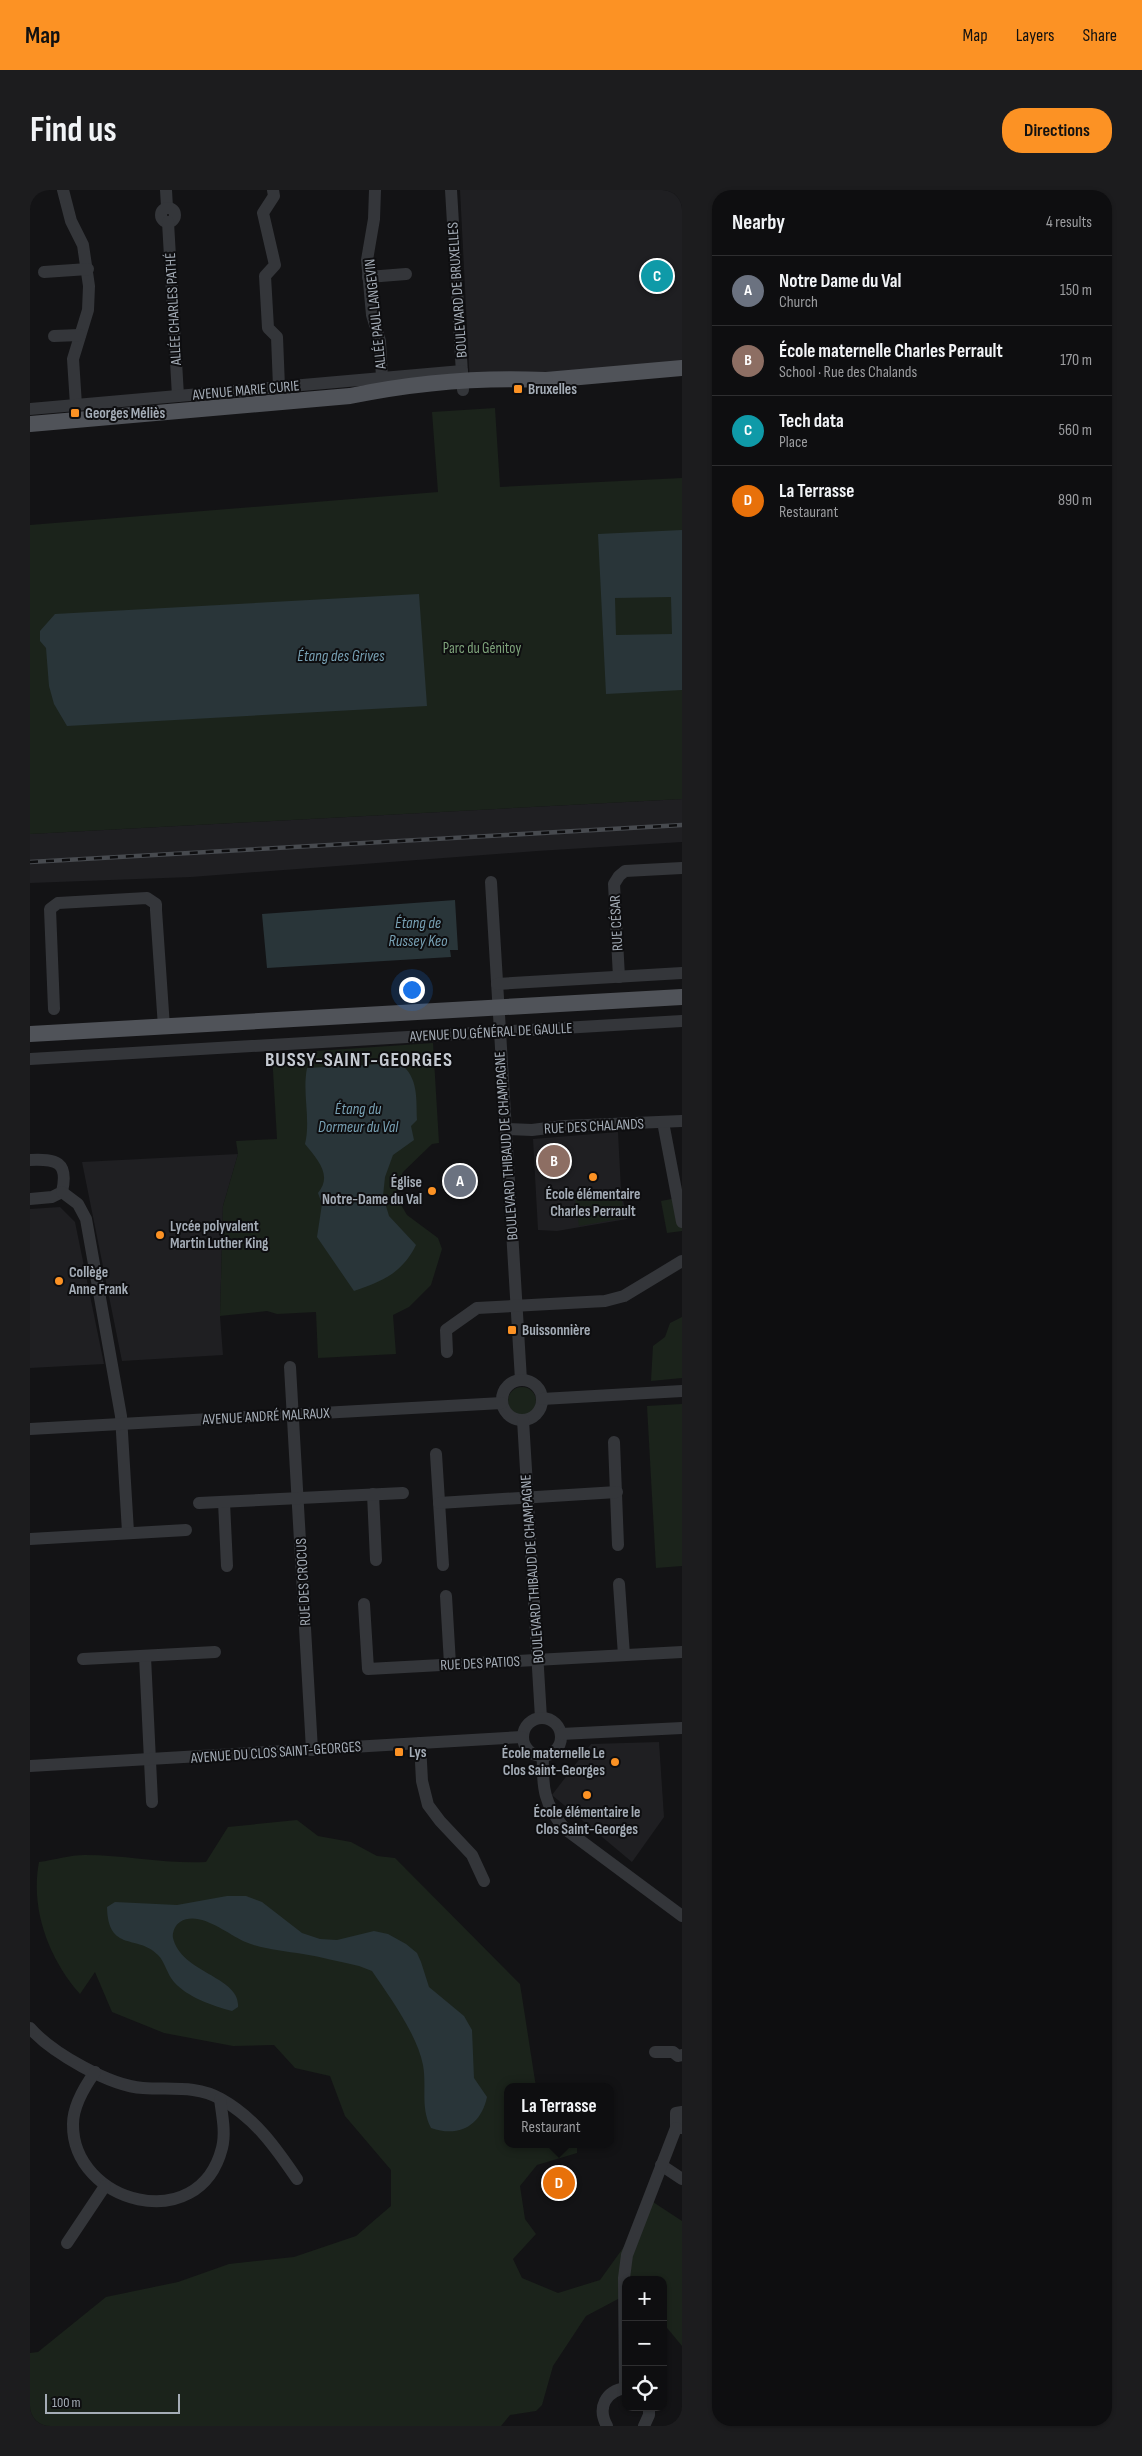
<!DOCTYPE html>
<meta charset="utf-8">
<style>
:root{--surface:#0e0e10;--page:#1c1c1e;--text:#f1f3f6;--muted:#9b9c9f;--line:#2e2e30;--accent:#fc9224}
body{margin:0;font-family:"Sofia Sans Condensed",sans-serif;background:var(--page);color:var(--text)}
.controls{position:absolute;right:15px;bottom:15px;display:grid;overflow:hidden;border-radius:10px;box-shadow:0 1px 4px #0004}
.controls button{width:45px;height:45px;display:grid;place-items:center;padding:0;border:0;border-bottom:1px solid var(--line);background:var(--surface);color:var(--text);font:25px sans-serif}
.scale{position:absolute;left:15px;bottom:12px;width:135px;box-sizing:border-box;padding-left:5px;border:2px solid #a4acb6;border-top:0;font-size:14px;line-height:18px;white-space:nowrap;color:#a4acb6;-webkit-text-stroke:4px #0e0e10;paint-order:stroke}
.you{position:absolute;left:381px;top:799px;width:18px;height:18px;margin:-12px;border:4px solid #fff;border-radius:50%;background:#1a73e8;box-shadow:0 0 0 8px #1a73e833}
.badge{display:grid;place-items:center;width:32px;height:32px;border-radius:50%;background:var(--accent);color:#fff;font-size:16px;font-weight:700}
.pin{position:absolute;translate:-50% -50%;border:2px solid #fff;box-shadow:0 1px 5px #0006}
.popup{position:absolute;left:474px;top:1893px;width:110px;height:65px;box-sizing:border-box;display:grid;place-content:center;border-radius:10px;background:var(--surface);filter:drop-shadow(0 1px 4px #0005);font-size:16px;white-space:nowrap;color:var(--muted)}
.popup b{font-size:19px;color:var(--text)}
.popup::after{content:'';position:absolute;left:50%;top:100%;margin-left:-10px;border:10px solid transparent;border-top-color:var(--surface)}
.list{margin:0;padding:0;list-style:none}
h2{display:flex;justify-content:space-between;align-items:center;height:65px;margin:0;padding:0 20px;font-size:21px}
h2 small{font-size:16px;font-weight:400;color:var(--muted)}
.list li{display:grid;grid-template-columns:32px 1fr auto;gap:15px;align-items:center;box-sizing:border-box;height:70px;padding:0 20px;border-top:1px solid var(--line)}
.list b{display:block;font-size:19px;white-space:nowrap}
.list p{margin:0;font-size:16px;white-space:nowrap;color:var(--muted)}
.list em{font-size:16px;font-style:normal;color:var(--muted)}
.icon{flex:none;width:28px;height:28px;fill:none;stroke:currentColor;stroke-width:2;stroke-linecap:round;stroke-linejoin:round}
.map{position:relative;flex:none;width:652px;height:2236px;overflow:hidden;border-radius:20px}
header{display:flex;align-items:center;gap:30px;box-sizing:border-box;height:70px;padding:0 25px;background:var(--accent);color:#111}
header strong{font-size:24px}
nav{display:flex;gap:28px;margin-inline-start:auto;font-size:18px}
.intro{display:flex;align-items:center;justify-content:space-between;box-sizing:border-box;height:120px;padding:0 30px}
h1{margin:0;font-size:35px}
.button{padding:12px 22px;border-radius:20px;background:var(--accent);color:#111;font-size:18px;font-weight:700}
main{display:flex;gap:30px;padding:0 30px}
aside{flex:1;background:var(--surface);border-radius:20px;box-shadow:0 1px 4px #0004}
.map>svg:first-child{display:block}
</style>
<header>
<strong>Map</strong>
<nav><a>Map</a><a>Layers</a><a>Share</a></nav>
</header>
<div class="intro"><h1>Find us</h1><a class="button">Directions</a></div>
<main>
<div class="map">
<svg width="652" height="2236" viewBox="0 0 652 2236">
<rect width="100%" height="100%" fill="#131315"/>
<g fill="#1f1f22">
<polygon points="430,0 652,0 652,177 440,196"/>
<polygon points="652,609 652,652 507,661 161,687 0,693 0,644"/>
<polygon points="588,942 591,1000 597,1029 527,1041 508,1040 503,949"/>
<polygon points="208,964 193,1016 190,1126 193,1165 92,1171 52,972"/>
<polygon points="30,1017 45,1032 74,1174 0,1178 0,1019"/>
<polygon points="629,1552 634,1627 602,1672 522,1605 561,1554"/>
</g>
<g fill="#1b231b">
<polygon points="465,218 470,297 652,288 652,609 0,644 0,335 408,302 402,222"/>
<polygon points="403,853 409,953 402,954 373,982 368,992 367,1008 377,1025 408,1048 412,1059 401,1095 379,1117 363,1125 366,1164 288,1168 286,1122 247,1124 237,1121 190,1126 193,1016 208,964 206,951 247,949 242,864"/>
<polygon points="590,1001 595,1028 549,1036 545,1008"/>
<polygon points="652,1007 652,1041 637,1043 631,1011"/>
<polygon points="652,1127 652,1188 621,1191 623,1156 635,1147 640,1133"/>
<circle cx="492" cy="1211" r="14"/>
<polygon points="652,1214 652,1376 626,1378 617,1216"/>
<path d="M267,1630l21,16 33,6 26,14 18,2 125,126 16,103h-28v57h69v9l-40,12 -17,21 5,33 11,15 -23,25 9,19 36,15 42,-13 36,-50 14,-30 32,21v125l-19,-23v-43h-37l-6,18 -34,18 -33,50 -11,39 -6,6 -26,4 -9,11h-471v-73l8,-1 68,-55 72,-15 51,-18 65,-7 62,-21 35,-30v-36l-46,-54 -15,-40 -35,-8 -21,-23 -41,1 -69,-13 -52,-21 -17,-40 -15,22c-31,-35 -50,-85 -41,-132 15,-2 31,-7 46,-7 41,0 80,9 121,7l22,-35z"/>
</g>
<g fill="#293539" fill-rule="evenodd">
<path d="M652,340v160l-76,4 -8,-160zM641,407l1,37 -56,1 -1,-37z"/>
<polygon points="389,404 397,516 37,536 24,514 19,496 16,458 10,451 10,441 25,424"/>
<polygon points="425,710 428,760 420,760 421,767 237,778 232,724"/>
<path d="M370,873c19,15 16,36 17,57l-6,6 3,14 -21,15 -8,22 -2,19 6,20 27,29c-14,28 -33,36 -62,46l-37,-54 5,-33 -4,-11c15,-18 -1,-34 -13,-49 6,-25 -3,-50 2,-76z"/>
<path d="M197,1706h19l16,6 40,31 18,6 17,1 37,-9 14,3 18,10 11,9 4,9 8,25 35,29 8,14 2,48 13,19c-6,28 -27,41 -56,31 -11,-21 -4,-41 -8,-63 -6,-31 -34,-69 -51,-94l-13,-5c-19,-4 -37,-9 -56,-12 -20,-3 -42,-5 -60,-13 -17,-8 -44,-31 -63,-19 -5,3 -8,11 -7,16 8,35 68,39 65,69l-6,4c-19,-5 -45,-14 -58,-29 -7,-8 -9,-20 -16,-27 -20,-21 -50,-2 -51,-48l8,-5 62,3z"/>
</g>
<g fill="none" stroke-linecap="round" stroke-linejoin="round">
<g stroke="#34363a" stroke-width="12">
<polyline points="33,0 41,31 53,55 59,96 58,120 43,169 46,215"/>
<polyline points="136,0 137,17"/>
<polyline points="243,0 244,6 233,23 245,75 235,86 238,138 247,147 249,197"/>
<polyline points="345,0 344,29 337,70 342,125 350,151 352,188"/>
<polyline points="421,0 433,200"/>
<circle cx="138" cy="25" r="7"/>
<polyline points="138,32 148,206"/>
<polyline points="14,82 58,79"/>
<polyline points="338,87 376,84"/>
<polyline points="24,146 50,145"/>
<polyline points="0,219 432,181"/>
<polyline points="461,692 491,1190"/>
<polyline points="589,787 584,694 589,686 595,681 652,678"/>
<polyline points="467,794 652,783"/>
<polyline points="24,819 20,719 28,713 117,708 126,714 126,720 134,837"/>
<polyline points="0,869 652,831"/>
<polyline points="633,932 652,1032"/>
<polyline points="476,939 502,940 534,936 652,931"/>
<path d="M0,970c26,-1 39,1 32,32l-10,5 -22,2"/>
<polyline points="32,1002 48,1014 56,1029 91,1226 98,1342"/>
<polyline points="417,1162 416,1140 447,1118 575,1111 594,1106 652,1071"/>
<polyline points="260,1177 282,1560"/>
<circle cx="492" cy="1210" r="20"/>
<polyline points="512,1209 652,1201"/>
<polyline points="493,1230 511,1528"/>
<polyline points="0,1239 472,1213"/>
<polyline points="584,1252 588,1355"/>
<polyline points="406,1264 413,1375"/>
<polyline points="343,1304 346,1370"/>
<polyline points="194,1312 197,1376"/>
<polyline points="169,1313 373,1303"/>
<polyline points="409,1313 587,1302"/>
<polyline points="0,1349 156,1340"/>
<polyline points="589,1394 594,1465"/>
<polyline points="416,1406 420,1474"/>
<polyline points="334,1414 338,1479 652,1462"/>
<polyline points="115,1467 122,1612"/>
<polyline points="53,1469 185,1462"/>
<circle cx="512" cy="1547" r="19"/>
<polyline points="531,1544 652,1538"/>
<polyline points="390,1553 392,1591 398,1615 410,1631 442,1665 454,1691"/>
<path d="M513,1566c-1,31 1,49 22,73l117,87"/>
<polyline points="0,1576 492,1547"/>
<path d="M0,1838c22,25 80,58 113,60 27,2 53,-3 78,11 34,19 55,49 76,80"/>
<polyline points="625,1862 643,1862 648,1866 652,1865"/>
<path d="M65,1882c-10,14 -22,34 -22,52 -1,79 126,114 149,24 4,-16 0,-33 -2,-49"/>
<polyline points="652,1922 646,1923 646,1938 652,1938"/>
<polyline points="631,1975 652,1989"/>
<polyline points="37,2053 75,1996"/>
<polyline points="595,2198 594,2088 597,2065 646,1938"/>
<path d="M577,2236c-10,-18 -2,-35 19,-38"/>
<polyline points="614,2236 619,2225 619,2217"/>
</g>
<g stroke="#505359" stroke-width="16">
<polyline points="505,191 652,178"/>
<path d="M0,234l320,-28c63,-13 131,-19 195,-16"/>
<polyline points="0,844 652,807"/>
</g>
<defs>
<polyline id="rail" points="0,672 652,635"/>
</defs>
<use href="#rail" stroke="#474a4f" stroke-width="4.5"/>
<use href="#rail" stroke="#0e0e10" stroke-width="2.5" stroke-dasharray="8" stroke-linecap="butt"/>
</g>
<g fill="#fc9224" stroke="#0e0e10" stroke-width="2">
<rect x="483" y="194" width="10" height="10" rx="2.5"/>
<rect x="40" y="218" width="10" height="10" rx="2.5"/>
<circle cx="563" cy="987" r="5"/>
<circle cx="402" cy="1001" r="5"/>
<circle cx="130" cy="1045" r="5"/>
<circle cx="29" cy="1091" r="5"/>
<rect x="477" y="1135" width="10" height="10" rx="2.5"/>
<rect x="364" y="1557" width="10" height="10" rx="2.5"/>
<circle cx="585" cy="1572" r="5"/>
<circle cx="557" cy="1605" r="5"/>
</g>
<g text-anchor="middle" stroke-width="4" stroke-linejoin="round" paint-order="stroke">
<g font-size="15" fill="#a4acb6" stroke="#0e0e10">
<text transform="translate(427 100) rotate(-94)" y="5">BOULEVARD DE BRUXELLES</text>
<text transform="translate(143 119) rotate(-93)" y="5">ALLÉE CHARLES PATHÉ</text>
<text transform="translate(345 124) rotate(-96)" y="5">ALLÉE PAUL LANGEVIN</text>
<text transform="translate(216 200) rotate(-5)" y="5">AVENUE MARIE CURIE</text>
<text transform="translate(586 733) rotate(-93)" y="5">RUE CÉSAR</text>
<text transform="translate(461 842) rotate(-3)" y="5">AVENUE DU GÉNÉRAL DE GAULLE</text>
<text transform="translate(564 936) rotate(-3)" y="5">RUE DES CHALANDS</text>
<text transform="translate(476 956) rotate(-94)" y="5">BOULEVARD THIBAUD DE CHAMPAGNE</text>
<text transform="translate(236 1226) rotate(-3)" y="5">AVENUE ANDRÉ MALRAUX</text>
<text transform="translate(502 1379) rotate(-94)" y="5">BOULEVARD THIBAUD DE CHAMPAGNE</text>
<text transform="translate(273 1392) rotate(-93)" y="5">RUE DES CROCUS</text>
<text transform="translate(450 1473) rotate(-3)" y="5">RUE DES PATIOS</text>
<text transform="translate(246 1562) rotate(-4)" y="5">AVENUE DU CLOS SAINT-GEORGES</text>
</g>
<g font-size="15" font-weight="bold" fill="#a4acb6" stroke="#0e0e10" text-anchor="start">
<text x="498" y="204">Bruxelles</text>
<text x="55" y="228">Georges Méliès</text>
<text x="392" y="997" text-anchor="end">Église<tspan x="392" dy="17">Notre-Dame du Val</tspan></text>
<text x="563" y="1009" text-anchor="middle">École élémentaire<tspan x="563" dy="17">Charles Perrault</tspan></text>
<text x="140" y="1041">Lycée polyvalent<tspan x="140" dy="17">Martin Luther King</tspan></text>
<text x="39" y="1087">Collège<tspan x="39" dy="17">Anne Frank</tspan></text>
<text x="492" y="1145">Buissonnière</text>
<text x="379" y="1567">Lys</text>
<text x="575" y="1568" text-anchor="end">École maternelle Le<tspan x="575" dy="17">Clos Saint-Georges</tspan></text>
<text x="557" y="1627" text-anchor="middle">École élémentaire le<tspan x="557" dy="17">Clos Saint-Georges</tspan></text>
</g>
<g font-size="15" fill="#7da27a" stroke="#0e0e10">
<text x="452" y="463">Parc du Génitoy</text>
</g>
<g font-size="16" font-style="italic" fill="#78a1b4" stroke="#0e0e10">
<text x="311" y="471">Étang des Grives</text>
<text x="388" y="738">Étang de<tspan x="388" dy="18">Russey Keo</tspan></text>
<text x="328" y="924">Étang du<tspan x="328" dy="18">Dormeur du Val</tspan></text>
</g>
<g font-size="20" font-weight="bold" letter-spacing="1" fill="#c5cad2" stroke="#0e0e10">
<text x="329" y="876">BUSSY-SAINT-GEORGES</text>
</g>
</g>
</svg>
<div class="controls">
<button>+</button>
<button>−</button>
<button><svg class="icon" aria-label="locate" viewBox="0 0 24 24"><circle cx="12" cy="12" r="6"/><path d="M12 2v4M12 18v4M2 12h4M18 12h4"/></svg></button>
</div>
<div class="scale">100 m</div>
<div class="you"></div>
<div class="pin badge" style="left:430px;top:991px;background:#6b7280">A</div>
<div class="pin badge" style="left:524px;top:971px;background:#8d6e63">B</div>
<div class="pin badge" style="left:627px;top:86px;background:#0f9aa8">C</div>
<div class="pin badge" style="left:529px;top:1993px;background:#e8710a">D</div>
<div class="popup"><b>La Terrasse</b>Restaurant</div>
</div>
<aside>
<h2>Nearby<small>4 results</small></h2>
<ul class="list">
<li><span class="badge" style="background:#6b7280">A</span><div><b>Notre Dame du Val</b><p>Church</p></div><em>150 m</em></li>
<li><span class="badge" style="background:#8d6e63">B</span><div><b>École maternelle Charles Perrault</b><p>School · Rue des Chalands</p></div><em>170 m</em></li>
<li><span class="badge" style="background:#0f9aa8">C</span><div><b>Tech data</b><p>Place</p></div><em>560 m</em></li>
<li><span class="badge" style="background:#e8710a">D</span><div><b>La Terrasse</b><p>Restaurant</p></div><em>890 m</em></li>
</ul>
</aside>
</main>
